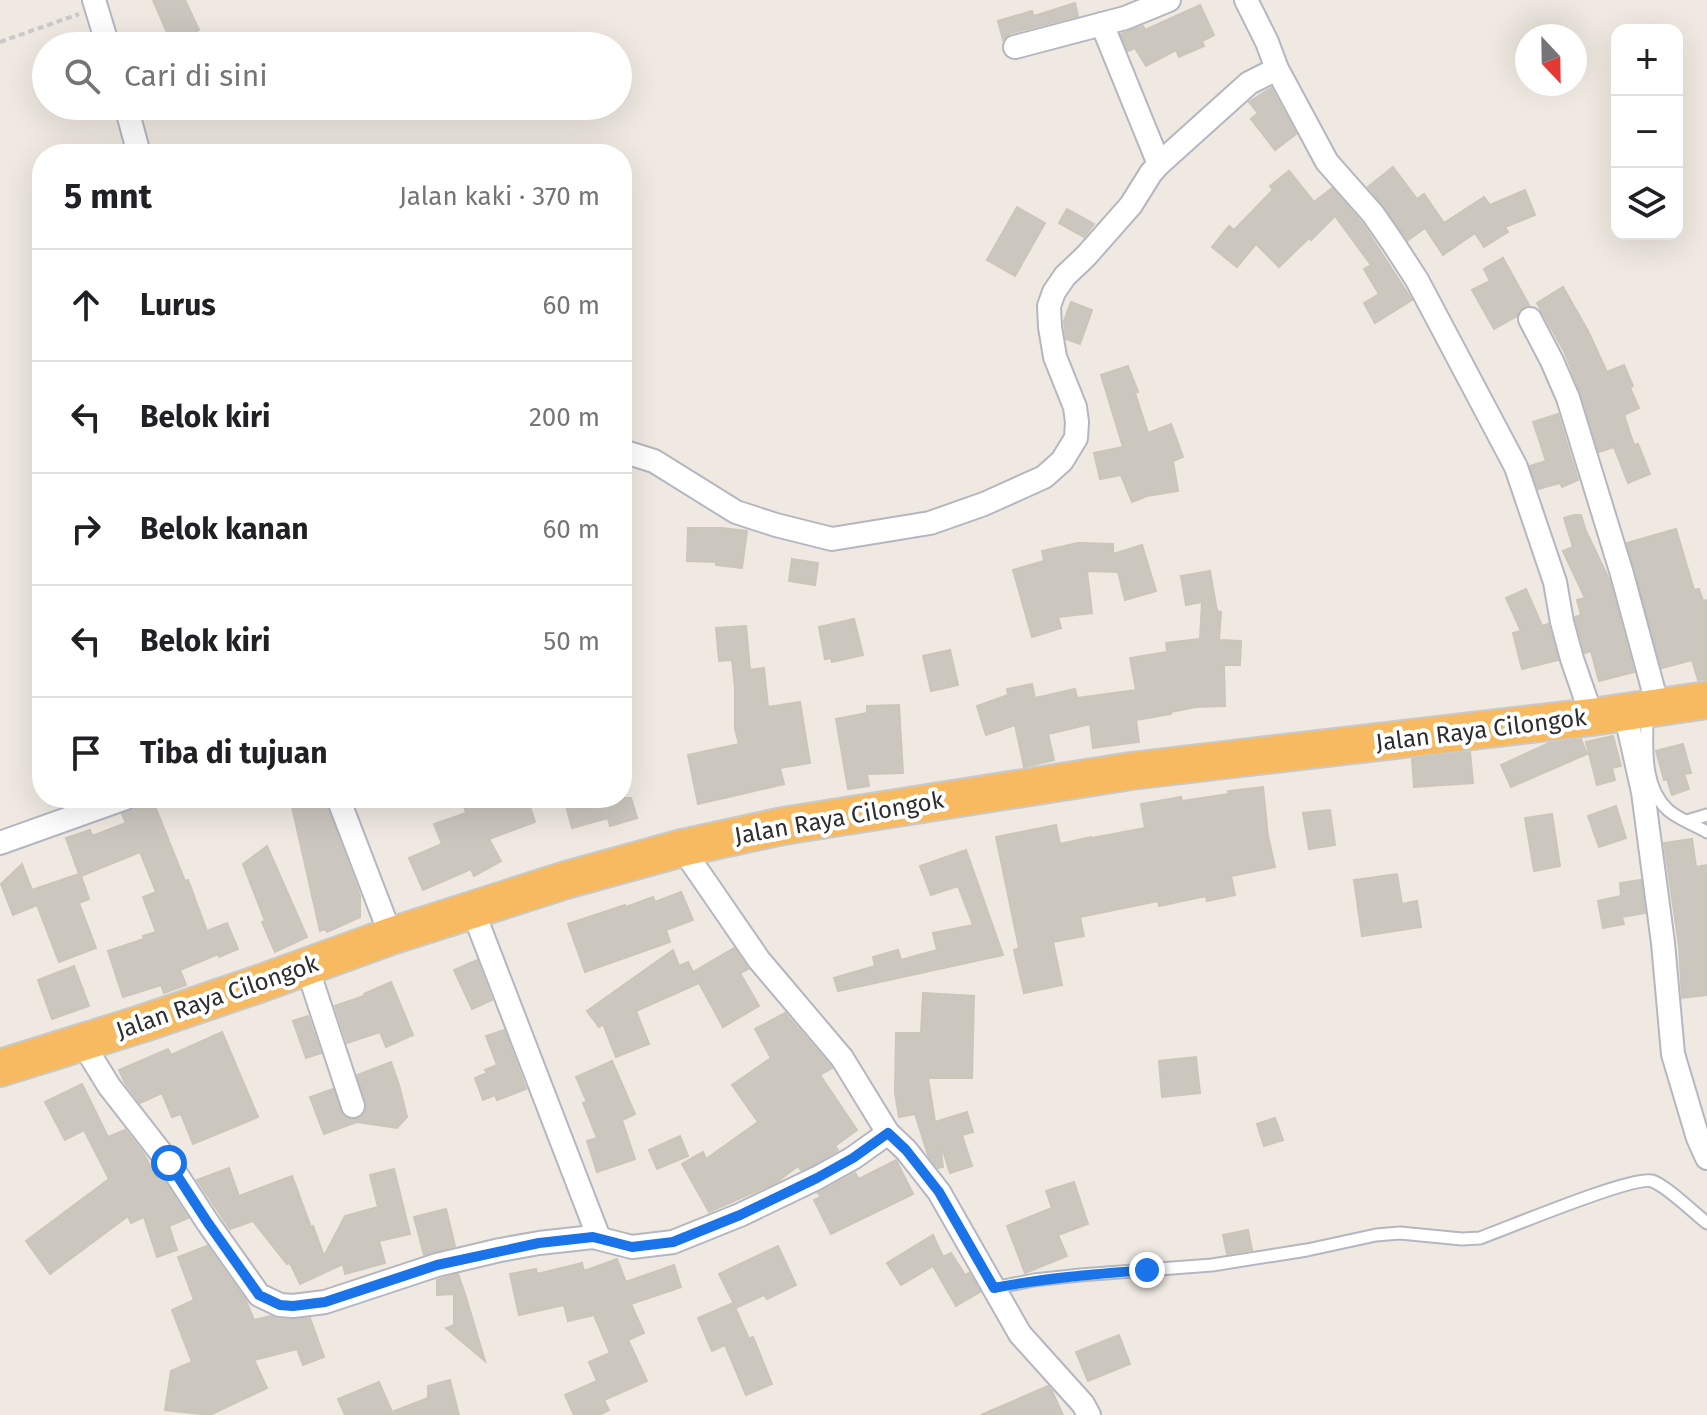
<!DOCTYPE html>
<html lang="id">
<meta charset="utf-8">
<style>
:root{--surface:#fff;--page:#f2f2f2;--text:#202124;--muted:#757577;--line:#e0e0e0}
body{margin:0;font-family:"Fira Sans",sans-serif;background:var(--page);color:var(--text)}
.controls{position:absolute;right:24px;top:24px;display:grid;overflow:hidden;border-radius:16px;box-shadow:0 8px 32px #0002}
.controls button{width:72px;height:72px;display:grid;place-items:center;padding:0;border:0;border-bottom:2px solid var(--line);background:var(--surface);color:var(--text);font:40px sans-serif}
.compass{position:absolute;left:1515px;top:24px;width:72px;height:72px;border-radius:50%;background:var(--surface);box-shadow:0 8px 32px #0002;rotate:158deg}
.stop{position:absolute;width:24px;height:24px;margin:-18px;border:6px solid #1a73e8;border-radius:50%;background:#fff}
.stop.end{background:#1a73e8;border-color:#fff;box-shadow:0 2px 8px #0008}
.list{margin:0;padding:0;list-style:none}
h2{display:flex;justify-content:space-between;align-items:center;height:104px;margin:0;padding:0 32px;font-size:34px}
h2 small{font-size:26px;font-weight:400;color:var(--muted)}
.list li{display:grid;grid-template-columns:52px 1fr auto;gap:24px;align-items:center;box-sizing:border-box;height:112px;padding:0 32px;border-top:2px solid var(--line)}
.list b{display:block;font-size:30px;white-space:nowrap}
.list em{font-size:26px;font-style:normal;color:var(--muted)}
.icon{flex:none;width:44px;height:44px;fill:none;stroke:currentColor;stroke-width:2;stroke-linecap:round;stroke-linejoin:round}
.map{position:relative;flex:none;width:1707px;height:1415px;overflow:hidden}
.search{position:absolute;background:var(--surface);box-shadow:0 8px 32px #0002;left:32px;top:32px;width:600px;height:88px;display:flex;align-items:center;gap:20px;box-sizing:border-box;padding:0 28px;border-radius:44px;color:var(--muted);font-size:30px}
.panel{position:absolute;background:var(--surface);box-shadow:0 8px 32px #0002;left:32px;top:144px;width:600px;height:664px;border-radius:32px}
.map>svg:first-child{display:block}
</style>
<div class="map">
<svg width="1707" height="1415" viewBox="0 0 1707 1415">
<rect width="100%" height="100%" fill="#efe9e1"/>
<g fill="#cbc7bf" stroke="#cbc5ba" stroke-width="2">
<polygon points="153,0 185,0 199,30 171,42"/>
<polygon points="1075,3 1078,16 1011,33 1003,40 998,21 1032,11 1034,16"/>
<polygon points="1200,5 1214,35 1202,41 1204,46 1179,57 1176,50 1146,66 1135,48 1128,51 1121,34 1143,26 1145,30"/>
<polygon points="1271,88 1296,134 1275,150 1251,119 1258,113 1249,102"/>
<polygon points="1393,167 1417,199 1424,194 1444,223 1484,197 1490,205 1525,190 1535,215 1505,227 1508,232 1484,247 1475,233 1443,255 1425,228 1408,240 1384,206 1368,187"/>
<polygon points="1289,171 1314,202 1332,188 1362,223 1412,300 1375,323 1364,303 1379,294 1364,269 1371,265 1335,216 1311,240 1309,238 1279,267 1256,244 1237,267 1212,247 1229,226 1234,230 1273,190 1270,186"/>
<polygon points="1017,207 1045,223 1015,276 987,260"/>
<polygon points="1067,209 1094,224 1084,237 1059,223"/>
<polygon points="1503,258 1529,305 1523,307 1517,316 1494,329 1472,290 1490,281 1484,269"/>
<polygon points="1563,287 1588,331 1607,372 1624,365 1633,386 1630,388 1639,408 1624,415 1634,445 1638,444 1650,474 1628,483 1614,447 1599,452 1581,394 1564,351 1537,303"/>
<polygon points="1071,302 1092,310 1080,344 1066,339 1064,321"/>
<polygon points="1128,366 1138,392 1135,393 1148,433 1171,424 1183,457 1173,461 1178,491 1147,496 1132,502 1121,475 1100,479 1094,453 1123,447 1101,375"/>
<polygon points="1558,414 1578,480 1562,487 1560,483 1538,489 1530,466 1546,461 1533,422"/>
<polygon points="1574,515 1581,515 1586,531 1609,579 1634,672 1599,681 1591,651 1585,653 1575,617 1581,615 1577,600 1585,598 1563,551 1573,547 1564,518"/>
<polygon points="688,528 721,528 747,531 742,568 716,565 716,562 687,561"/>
<polygon points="1676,529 1694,590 1699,589 1703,601 1707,600 1707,679 1698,680 1692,660 1662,668 1627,543"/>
<polygon points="1078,543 1113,544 1113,554 1142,545 1156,591 1125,600 1118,572 1087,571 1092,613 1058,617 1061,628 1032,637 1013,570 1044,561 1042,551"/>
<polygon points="792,559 818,563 815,585 789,581"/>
<polygon points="1210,571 1217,611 1221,612 1219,640 1241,641 1240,665 1224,665 1225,706 1196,707 1171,712 1171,714 1136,720 1139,742 1093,748 1090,724 1048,734 1054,760 1024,767 1015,725 986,735 977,706 1008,695 1007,689 1032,684 1035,698 1075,689 1077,698 1136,690 1130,658 1167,652 1166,643 1200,639 1202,602 1186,605 1181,576"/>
<polygon points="1526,589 1542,626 1548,624 1558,660 1522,669 1513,633 1521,631 1506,598"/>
<polygon points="854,619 863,655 832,662 831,658 825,659 819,627"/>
<polygon points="746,626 750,670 764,668 768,707 800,702 810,763 780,768 784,784 698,804 688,755 739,744 735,729 735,688 732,660 719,661 716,628"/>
<polygon points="950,650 958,685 931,691 923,656"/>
<polygon points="899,705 903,773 867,774 869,786 848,789 836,719 867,713 867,706"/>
<polygon points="1613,736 1621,766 1612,768 1615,780 1597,785 1586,742"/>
<polygon points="1581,739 1587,754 1511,787 1501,765 1549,743"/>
<polygon points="1683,744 1691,773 1684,774 1689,789 1672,795 1667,779 1664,780 1656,751"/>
<polygon points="1470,752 1473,783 1414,787 1412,759"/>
<polygon points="1263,787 1268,836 1275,867 1231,876 1235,895 1207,901 1206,896 1159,906 1158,901 1080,917 1084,936 1053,942 1062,985 1024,993 1014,950 1019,948 996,837 1056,825 1060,844 1091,837 1092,838 1145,828 1141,804 1181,797 1182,801 1229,794 1228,791"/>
<polygon points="290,798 324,798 360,896 360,917 327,932 325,929 320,931"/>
<polygon points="477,798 527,798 535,822 489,839 501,861 474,876 471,869 423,890 409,858 442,844 434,824 466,813 463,802"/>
<polygon points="564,798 631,798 637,818 610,826 608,818 572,828"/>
<polygon points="153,801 185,881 188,880 207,931 227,923 238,949 219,957 218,954 180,970 186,985 164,993 161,985 123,997 108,951 144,939 143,936 156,932 143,897 156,892 140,852 81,876 89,899 79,903 96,948 59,962 37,905 13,915 1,884 22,864 32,890 79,874 66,838 90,830 92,836 126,823 122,814"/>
<polygon points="1616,806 1626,838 1599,847 1588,816"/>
<polygon points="1330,810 1335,845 1309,849 1303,813"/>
<polygon points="1552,814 1560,866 1534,871 1525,818"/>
<polygon points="1692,839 1696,867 1707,865 1707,995 1682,998 1679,946 1664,843"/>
<polygon points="267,846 307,937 275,952 262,922 265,921 243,864"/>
<polygon points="966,850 1003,955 838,991 834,978 875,966 873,957 898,950 901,960 937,950 933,933 973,925 958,886 931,895 920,866"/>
<polygon points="1397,874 1402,904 1417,901 1421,927 1362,936 1354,880"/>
<polygon points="1641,880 1645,913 1622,917 1624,924 1603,928 1598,901 1621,896 1620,883"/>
<polygon points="681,892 693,920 666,930 670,942 585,972 568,924 625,905 626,907 653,897 655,902"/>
<polygon points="734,948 748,969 740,973 759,1006 723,1027 699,983 636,1011 649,1044 616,1057 603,1024 599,1027 587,1011 673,950 679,966 688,962 693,972"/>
<polygon points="477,960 492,1000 472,1009 454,970"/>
<polygon points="74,966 89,1006 52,1019 38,980"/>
<polygon points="391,982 413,1035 386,1047 380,1032 347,1043 335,1006 364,996 364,994"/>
<polygon points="923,993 974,996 972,1078 928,1078 935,1122 967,1112 973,1132 962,1135 972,1166 950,1173 940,1142 943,1167 938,1168 928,1155 915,1114 899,1117 895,1093 896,1033 921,1033"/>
<polygon points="785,1013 832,1068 820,1075 857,1130 835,1146 838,1150 811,1166 801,1170 798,1166 777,1182 709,1212 682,1164 703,1152 706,1159 758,1122 732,1085 771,1058 755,1029"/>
<polygon points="308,1016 321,1053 306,1058 293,1021"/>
<polygon points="504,1030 526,1089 497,1100 495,1095 483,1100 475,1078 487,1073 485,1070 497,1065 486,1036"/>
<polygon points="222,1032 258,1117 193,1144 181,1114 172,1117 162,1093 140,1103 125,1083 119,1070 168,1049 171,1055"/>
<polygon points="1196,1057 1200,1093 1162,1097 1159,1061"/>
<polygon points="612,1061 635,1114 622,1120 635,1159 597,1172 587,1141 597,1138 583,1103 587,1102 576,1077"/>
<polygon points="391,1062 399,1085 407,1117 397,1128 357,1122 324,1134 310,1097 333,1089 343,1116 349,1119 358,1119 364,1115 367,1108 357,1075"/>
<polygon points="82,1084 108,1137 125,1130 143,1153 159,1181 163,1179 188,1218 169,1226 177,1250 157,1257 144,1217 131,1223 128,1216 50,1274 26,1241 109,1179 84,1130 65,1140 45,1102"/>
<polygon points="1275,1118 1283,1140 1264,1146 1257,1124"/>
<polygon points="680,1136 688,1156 657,1169 649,1150"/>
<polygon points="896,1160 913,1194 831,1234 814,1200 821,1197 818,1193 855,1173 859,1179"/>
<polygon points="229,1168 239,1196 292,1176 311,1227 313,1226 324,1256 345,1216 378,1207 370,1175 394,1169 410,1234 379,1241 385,1263 345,1274 343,1264 300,1284 290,1263 287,1264 253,1221 230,1229 197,1180"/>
<polygon points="1074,1182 1088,1224 1058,1235 1067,1256 1025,1273 1007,1226 1052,1208 1046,1191"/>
<polygon points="446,1209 455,1246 424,1255 414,1217"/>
<polygon points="1248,1230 1252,1250 1227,1254 1223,1235"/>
<polygon points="933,1235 943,1257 951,1253 965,1275 969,1273 980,1292 956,1306 933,1266 901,1285 887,1263"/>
<polygon points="207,1246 246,1301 254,1320 270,1316 278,1319 292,1320 310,1318 324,1357 303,1365 297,1349 254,1360 267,1388 210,1415 165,1410 171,1371 192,1362 172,1310 194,1300 178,1257"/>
<polygon points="778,1246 796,1285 767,1299 764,1295 736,1308 719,1274"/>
<polygon points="617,1259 626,1282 674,1265 681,1287 631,1304 644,1333 628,1340 647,1381 604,1400 609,1410 599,1415 574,1415 565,1395 597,1381 589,1362 610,1353 594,1315 568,1321 564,1305 519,1315 510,1274 536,1269 537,1274 582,1263 584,1271"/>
<polygon points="458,1274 465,1294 485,1361 446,1328 454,1325 454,1294 437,1295 437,1280"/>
<polygon points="733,1303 749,1339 753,1337 772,1384 746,1395 725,1345 712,1351 698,1318"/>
<polygon points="1119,1335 1130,1364 1088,1381 1076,1352"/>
<polygon points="450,1380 459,1415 345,1415 338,1399 379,1382 392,1412 428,1398 428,1386"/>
<polygon points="1048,1386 1052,1391 1063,1415 981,1415"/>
</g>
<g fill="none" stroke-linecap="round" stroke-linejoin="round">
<defs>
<g id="service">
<path d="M1647,714c0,31 -5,72 21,96 10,9 27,15 39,22"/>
<polyline points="1687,821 1707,815"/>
<path d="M994,1288l40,-8 46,-5 132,-10 95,-15 69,-15 24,-2 62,6 18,-1c28,-10 153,-63 172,-57 15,5 42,32 55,42"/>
</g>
<g id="minor">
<polyline points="94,0 108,46"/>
<polyline points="1246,0 1267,42 1277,69 1327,162 1373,214 1393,243 1417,280 1516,467 1555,582 1562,622 1572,659 1592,717"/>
<polyline points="1015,47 1125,18 1169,0"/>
<polyline points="126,106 139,154"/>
<polyline points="1159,164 1249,83 1277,69"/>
<polyline points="1530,319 1552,361 1568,398 1622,574 1658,707"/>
<polyline points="622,451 654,461 736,512 776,525 832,539 930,523 984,504 1044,477 1062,461 1076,438 1077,422 1075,407 1055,357 1050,327 1049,306 1054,292 1065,276 1086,256 1131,205 1151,173 1159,164 1102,24"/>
<polyline points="1625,712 1643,792 1663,943 1673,1054 1698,1138 1707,1158"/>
<polyline points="338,798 391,936"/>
<polyline points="0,843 126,798"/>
<polyline points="682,848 759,960 842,1058 888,1133 906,1150 939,1192 1020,1334 1083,1404 1089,1415"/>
<polyline points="473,911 599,1238"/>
<polyline points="307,967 353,1106"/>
<polyline points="82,1042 109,1086 169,1163 208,1223 259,1295 280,1305 293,1306 325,1302 437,1265 500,1250 539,1243 593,1237 632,1247 673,1242 740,1215 817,1178 853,1158 888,1133"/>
</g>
<polyline id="trunk" points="0,1068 141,1024 256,985 391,936 566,880 682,848 783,826 1131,771 1592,717 1707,700"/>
</defs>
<use href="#service" stroke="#b4b7c1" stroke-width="15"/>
<use href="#minor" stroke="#b4b7c1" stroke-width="26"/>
<use href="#trunk" stroke="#c9c9c9" stroke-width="40"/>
<polyline stroke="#c9c9c9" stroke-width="4" stroke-dasharray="6 4" stroke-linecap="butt" points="0,42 79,14"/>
<use href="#service" stroke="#fff" stroke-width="11"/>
<use href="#minor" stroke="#fff" stroke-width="22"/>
<use href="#trunk" stroke="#f8ba60" stroke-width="36"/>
</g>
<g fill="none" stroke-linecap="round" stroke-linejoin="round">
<path stroke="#1a73e8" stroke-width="10" d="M169,1163l39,60 51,72 21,10 13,1 32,-4 112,-37 102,-22 54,-6 39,10 41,-5 67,-27 77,-37 36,-20 35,-25 18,17 33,42 55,96c51,-10 101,-14 153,-18"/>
</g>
<g text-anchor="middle" stroke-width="8" stroke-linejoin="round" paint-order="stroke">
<g font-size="24" fill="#2e2e2e" stroke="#fff">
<text transform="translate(1481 730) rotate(-7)" y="8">Jalan Raya Cilongok</text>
<text transform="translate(839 818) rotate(-10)" y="8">Jalan Raya Cilongok</text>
<text transform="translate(217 997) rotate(-19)" y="8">Jalan Raya Cilongok</text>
</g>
</g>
</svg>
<div class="controls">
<button>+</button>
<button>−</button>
<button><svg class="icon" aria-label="layers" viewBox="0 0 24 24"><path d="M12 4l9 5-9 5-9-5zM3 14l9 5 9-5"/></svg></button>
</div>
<svg class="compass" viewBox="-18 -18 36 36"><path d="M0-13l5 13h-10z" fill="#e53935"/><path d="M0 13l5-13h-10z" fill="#757577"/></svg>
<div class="stop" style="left:169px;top:1163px"></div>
<div class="stop end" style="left:1147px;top:1270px"></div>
<div class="search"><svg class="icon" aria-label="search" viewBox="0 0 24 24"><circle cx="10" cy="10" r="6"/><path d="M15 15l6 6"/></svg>Cari di sini</div>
<section class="panel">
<h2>5 mnt<small>Jalan kaki · 370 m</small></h2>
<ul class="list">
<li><svg class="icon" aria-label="ahead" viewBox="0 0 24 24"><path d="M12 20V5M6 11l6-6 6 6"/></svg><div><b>Lurus</b></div><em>60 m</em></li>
<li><svg class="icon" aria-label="left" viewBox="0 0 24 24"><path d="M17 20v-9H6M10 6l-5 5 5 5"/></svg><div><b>Belok kiri</b></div><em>200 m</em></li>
<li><svg class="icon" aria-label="right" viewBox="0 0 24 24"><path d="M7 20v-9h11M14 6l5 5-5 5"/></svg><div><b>Belok kanan</b></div><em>60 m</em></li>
<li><svg class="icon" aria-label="left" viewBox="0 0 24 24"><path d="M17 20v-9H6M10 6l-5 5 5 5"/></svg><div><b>Belok kiri</b></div><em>50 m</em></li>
<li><svg class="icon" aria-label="arrive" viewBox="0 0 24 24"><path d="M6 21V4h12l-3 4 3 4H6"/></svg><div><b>Tiba di tujuan</b></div></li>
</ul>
</section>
</div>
